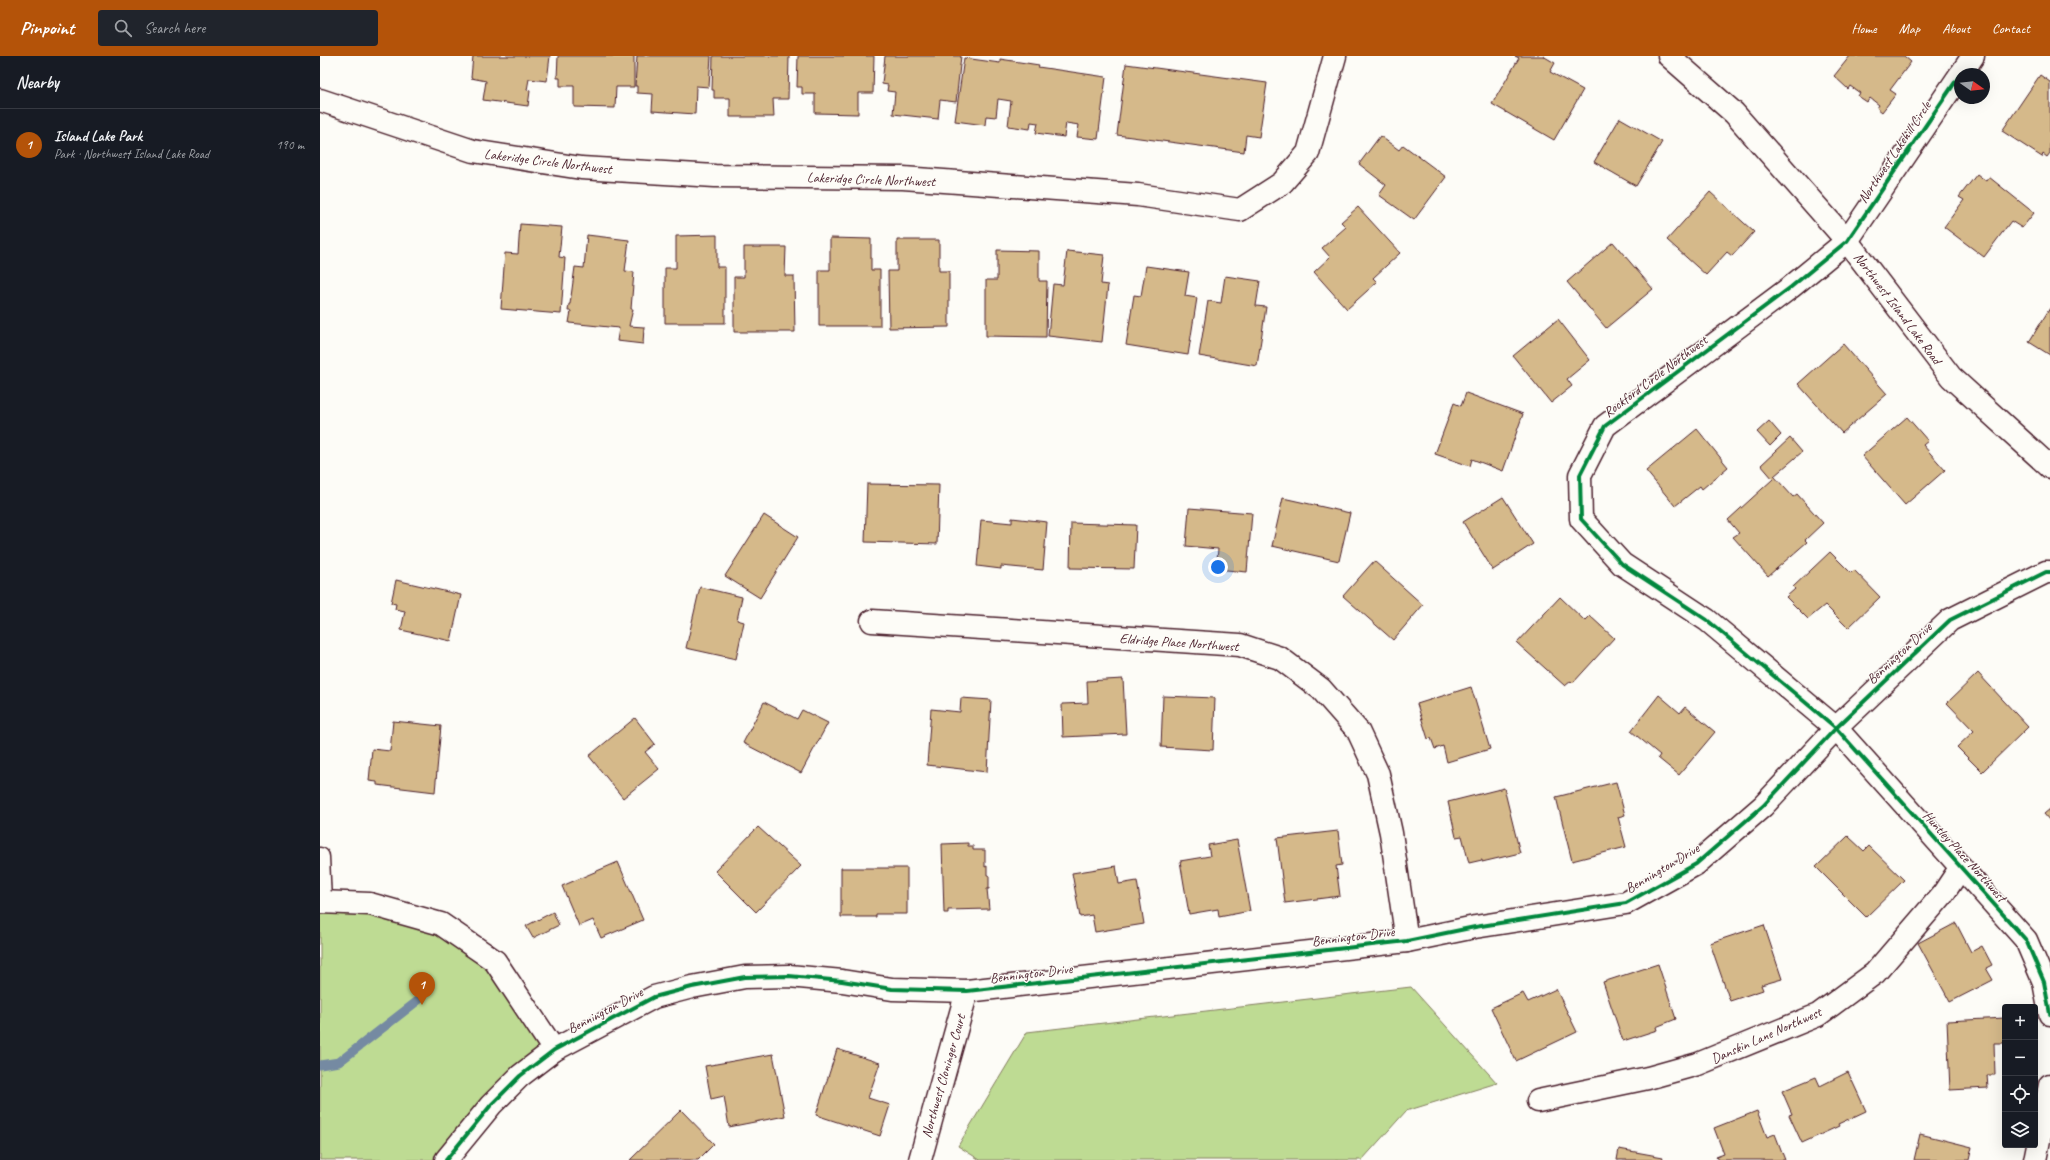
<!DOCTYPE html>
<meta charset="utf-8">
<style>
:root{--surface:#171b24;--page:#20242c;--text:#f1f3f6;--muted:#9ea1a6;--line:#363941;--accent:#b45309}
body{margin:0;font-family:Caveat,sans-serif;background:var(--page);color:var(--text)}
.controls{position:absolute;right:12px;bottom:12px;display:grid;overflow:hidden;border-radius:4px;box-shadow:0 4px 16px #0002}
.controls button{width:36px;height:36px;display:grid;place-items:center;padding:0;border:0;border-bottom:1px solid var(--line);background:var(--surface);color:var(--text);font:20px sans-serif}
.compass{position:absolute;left:1634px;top:12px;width:36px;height:36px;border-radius:50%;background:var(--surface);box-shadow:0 4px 16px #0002;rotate:104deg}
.you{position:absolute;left:898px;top:511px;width:14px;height:14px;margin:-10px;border:3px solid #fff;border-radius:50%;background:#1a73e8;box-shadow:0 0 0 6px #1a73e833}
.badge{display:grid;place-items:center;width:26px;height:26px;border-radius:50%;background:var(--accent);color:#fff;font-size:13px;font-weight:700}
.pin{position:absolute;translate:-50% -33px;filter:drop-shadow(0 1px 2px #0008)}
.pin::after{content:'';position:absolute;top:21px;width:14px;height:12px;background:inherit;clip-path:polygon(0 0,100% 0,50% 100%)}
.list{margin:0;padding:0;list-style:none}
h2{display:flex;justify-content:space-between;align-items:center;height:52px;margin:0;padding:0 16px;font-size:17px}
h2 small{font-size:13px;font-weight:400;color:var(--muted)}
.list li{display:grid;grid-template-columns:26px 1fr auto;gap:12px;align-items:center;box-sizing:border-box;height:72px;padding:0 16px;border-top:1px solid var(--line)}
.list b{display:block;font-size:15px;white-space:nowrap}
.list p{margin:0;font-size:13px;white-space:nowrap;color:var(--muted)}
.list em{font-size:13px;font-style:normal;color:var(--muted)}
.icon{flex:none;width:22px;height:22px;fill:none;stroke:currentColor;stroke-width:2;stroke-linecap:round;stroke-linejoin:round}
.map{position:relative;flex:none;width:1730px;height:1104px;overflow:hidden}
header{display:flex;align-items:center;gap:24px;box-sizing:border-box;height:56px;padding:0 20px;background:var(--accent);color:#fff}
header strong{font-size:19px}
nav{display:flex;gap:22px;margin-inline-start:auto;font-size:14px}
.search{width:280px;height:36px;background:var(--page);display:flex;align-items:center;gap:10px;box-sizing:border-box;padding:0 14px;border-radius:4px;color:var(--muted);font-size:15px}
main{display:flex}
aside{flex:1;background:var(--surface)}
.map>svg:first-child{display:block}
</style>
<header>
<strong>Pinpoint</strong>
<div class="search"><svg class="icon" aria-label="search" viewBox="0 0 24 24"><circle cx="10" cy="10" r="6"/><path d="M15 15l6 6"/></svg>Search here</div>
<nav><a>Home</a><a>Map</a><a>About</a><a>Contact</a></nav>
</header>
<main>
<aside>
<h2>Nearby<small></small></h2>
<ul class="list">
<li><span class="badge">1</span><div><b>Island Lake Park</b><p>Park · Northwest Island Lake Road</p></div><em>190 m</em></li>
</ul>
</aside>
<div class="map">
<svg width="1730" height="1104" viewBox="0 0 1730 1104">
<rect width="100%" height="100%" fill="#fdfcf7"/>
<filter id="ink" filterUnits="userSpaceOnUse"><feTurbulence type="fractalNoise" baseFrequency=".025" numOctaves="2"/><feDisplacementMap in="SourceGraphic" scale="8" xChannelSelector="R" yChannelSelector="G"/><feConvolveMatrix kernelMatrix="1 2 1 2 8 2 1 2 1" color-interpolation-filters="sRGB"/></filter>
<g filter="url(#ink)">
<g fill="#bedb93" stroke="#847d5f">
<polygon points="0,846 121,868 175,905 234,994 126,1104 0,1104"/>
<polygon points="1091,931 1177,1027 1086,1055 1042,1104 660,1104 638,1090 707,976"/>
</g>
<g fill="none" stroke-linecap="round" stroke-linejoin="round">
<polyline stroke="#748aa2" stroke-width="9" points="0,1009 19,1006 100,943"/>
</g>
<g fill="#d5b98a" stroke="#4a1f2b">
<polygon points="153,0 230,0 227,25 209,23 207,34 210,35 208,50 163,44 166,25 151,22"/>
<polygon points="238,0 314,0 314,31 296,31 295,52 254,51 254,30 240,30 240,22 237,22"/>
<polygon points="317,0 391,0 389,31 376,30 375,58 332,55 333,38 317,37 317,30 315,30"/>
<polygon points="393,0 469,0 468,43 453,43 454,61 410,61 410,42 394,42 394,34 392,34"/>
<polygon points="478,0 554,0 553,37 538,37 538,58 495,57 495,38 482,38 482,31 477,31"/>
<polygon points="565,0 641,0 636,46 620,44 618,63 573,58 575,36 567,35 568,29 562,28"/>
<polygon points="1195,0 1223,0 1235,7 1230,16 1263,34 1234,84 1172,48 1199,2"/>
<polygon points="1530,0 1584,0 1591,6 1570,34 1576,38 1562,56 1557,52 1559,49 1550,42 1547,46 1538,40 1540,37 1530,30 1528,33 1514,20"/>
<polygon points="644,2 680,7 680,3 719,9 718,11 786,21 778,83 757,81 759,69 746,67 744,81 716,77 718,67 711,66 710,73 688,70 691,45 678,43 676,61 666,60 665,69 635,65"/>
<polygon points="806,8 947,27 939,81 926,79 924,96 797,79"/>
<polygon points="1720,19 1730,26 1730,97 1727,101 1723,98 1722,101 1682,75"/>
<polygon points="1300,62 1342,86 1316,130 1274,106"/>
<polygon points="1060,80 1079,94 1083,89 1126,121 1094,164 1059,139 1066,129 1039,108"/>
<polygon points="1657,118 1666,125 1669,121 1714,157 1702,172 1691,165 1664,201 1624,171 1644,144 1639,141"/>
<polygon points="1390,136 1434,176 1412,200 1407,196 1386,219 1347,184"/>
<polygon points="1038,151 1080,197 1053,222 1057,226 1027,253 994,216 1010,201 1002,192 1026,171 1021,166"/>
<polygon points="200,168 242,171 239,201 245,202 241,258 181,253 185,197 198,198"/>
<polygon points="267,179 309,184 305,215 314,216 311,253 313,253 309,270 324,271 323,288 297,285 299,272 249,267 251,255 248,255 249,248 250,248 255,211 264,212"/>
<polygon points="397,179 397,211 405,211 405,267 345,267 345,212 356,212 356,180"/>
<polygon points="510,182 551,183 551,214 560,214 560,270 499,270 499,214 510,214"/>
<polygon points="577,184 619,184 619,215 629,215 629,271 569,272 568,215 577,215"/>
<polygon points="1293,186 1333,233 1286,272 1247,226"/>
<polygon points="424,191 466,191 465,220 474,220 475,276 414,276 414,221 424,221"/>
<polygon points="677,194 719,195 719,225 727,225 726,281 666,280 666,224 677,224"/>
<polygon points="747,195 784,199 781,228 788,229 782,286 728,280 733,228 743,229"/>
<polygon points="826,210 869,216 865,240 877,242 868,299 806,289 814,239 821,240"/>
<polygon points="905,220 940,225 936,250 946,251 937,310 879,300 888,245 901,247"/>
<polygon points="1730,252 1730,299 1709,286"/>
<polygon points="1238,263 1270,304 1247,323 1252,330 1231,347 1193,300"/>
<polygon points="1523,288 1567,338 1522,377 1478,328"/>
<polygon points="1146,337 1203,358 1183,415 1152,403 1150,410 1115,398 1134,347 1141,350"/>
<polygon points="1587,361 1608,385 1603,389 1625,414 1585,449 1542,400"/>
<polygon points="1449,365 1461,379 1450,390 1437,376"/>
<polygon points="1377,373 1408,411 1382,433 1380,430 1355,450 1326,415"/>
<polygon points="1470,382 1482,396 1454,420 1473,441 1477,438 1503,467 1485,484 1487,486 1448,520 1413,481 1419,477 1408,464 1453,423 1441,409"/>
<polygon points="547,428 619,429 617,488 545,486"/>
<polygon points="1183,441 1213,488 1173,514 1143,466"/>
<polygon points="963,442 1030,457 1019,505 952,490"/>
<polygon points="869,452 932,457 927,516 896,513 898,493 866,490"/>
<polygon points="444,459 478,481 440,542 405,520"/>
<polygon points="692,462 727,466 723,514 681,510 681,513 657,510 661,464 692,467"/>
<polygon points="751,467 816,469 814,513 750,512"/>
<polygon points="1510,496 1531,517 1534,514 1560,541 1528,572 1505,549 1488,563 1466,541 1475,533 1473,531"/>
<polygon points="1054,505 1103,549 1073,584 1023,540"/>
<polygon points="76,524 141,539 131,585 81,574 85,555 75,553 76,548 71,547"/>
<polygon points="380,531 422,541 417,564 424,566 416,603 366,592"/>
<polygon points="1240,541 1265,565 1270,560 1294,582 1253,627 1251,625 1245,630 1197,587"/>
<polygon points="1658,617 1708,671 1662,716 1637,691 1654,675 1627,647"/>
<polygon points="803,623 806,678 743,681 742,648 768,647 767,625"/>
<polygon points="1151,631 1170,693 1127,706 1123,690 1115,693 1111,682 1108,683 1097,648"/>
<polygon points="1339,639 1360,657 1365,651 1395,676 1359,719 1338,702 1340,699 1311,675"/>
<polygon points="843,640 895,642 893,694 841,691"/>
<polygon points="641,642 671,644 667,716 607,709 611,653 640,656"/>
<polygon points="444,646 477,663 482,654 508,667 481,717 423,687"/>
<polygon points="315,662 335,688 325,696 339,713 303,742 269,700"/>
<polygon points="73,665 121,670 115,736 57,729 57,726 49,725 52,693 70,695"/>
<polygon points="1296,726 1305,759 1298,761 1306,791 1252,805 1236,741"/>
<polygon points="1184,732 1200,797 1162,806 1162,804 1149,807 1142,780 1136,781 1128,746"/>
<polygon points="1730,753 1730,765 1724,758"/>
<polygon points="438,771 481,810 436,856 395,815"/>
<polygon points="1018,775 1022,809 1016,810 1020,840 965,847 957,782"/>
<polygon points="1528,780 1544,795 1549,790 1584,824 1546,861 1496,811"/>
<polygon points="917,784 930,855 899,861 898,853 869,858 860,805 890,800 888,789"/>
<polygon points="648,787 648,790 653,790 653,794 665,794 665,811 667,810 667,819 669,819 669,833 667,833 669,853 628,854 628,857 624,857 622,788"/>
<polygon points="298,806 323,864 281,882 273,864 259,870 242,830"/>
<polygon points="796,810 799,828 817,825 824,868 775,876 772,859 760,861 752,817"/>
<polygon points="521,812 587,812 587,858 556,858 556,861 521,861"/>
<polygon points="233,856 239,869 213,882 206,870"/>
<polygon points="1636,867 1651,896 1662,890 1672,909 1666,912 1673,924 1630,946 1598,887"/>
<polygon points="1444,869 1462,923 1441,929 1443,934 1410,945 1390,887"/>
<polygon points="1338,908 1356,963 1336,971 1337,974 1303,985 1283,926"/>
<polygon points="1236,933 1257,976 1196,1005 1171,952 1203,937 1208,946"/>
<polygon points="1685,962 1685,987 1674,987 1675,1019 1667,1019 1668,1032 1630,1034 1627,965"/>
<polygon points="517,993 560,1007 548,1042 570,1049 560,1080 496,1059"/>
<polygon points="453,998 465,1060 409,1071 404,1040 391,1043 385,1010"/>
<polygon points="1528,1016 1546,1055 1518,1068 1519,1070 1482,1087 1469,1059 1472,1058 1462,1035 1496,1021 1500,1030"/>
<polygon points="361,1054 394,1088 378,1104 310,1104"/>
<polygon points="1437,1055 1447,1081 1455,1078 1465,1104 1398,1104 1396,1101 1404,1098 1394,1072"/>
<polygon points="1600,1078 1652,1091 1649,1104 1594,1104"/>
<polygon points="1299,1093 1343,1101 1342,1104 1297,1104"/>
</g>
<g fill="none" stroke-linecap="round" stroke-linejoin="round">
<defs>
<polyline id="lane" points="0,801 2,846"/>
<g id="street">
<polyline points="1349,0 1414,57 1527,185 1631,321 1730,411"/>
<polyline points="1641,18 1653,0"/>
<polyline points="1640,19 1527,185 1471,231 1285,370 1260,419 1261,463 1302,508 1387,564 1516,672 1706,884 1724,926 1730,958"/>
<polyline points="0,44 153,95 261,112 395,120 583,122 818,139 920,154 962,127 988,97 1015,0"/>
<polyline points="552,565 920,589 960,602 1001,633 1038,675 1058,718 1071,777 1087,885"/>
<polyline points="0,846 50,848 121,868 175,905 234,994"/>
<polyline points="1218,1045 1328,1022 1378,1008 1498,959 1555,917 1623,838 1641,811"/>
<polyline points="126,1104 171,1049 200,1020 234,994 334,941 372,931 425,921 469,920 522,925 572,933 647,935 1087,885 1155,871 1306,847 1376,808 1443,750 1516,672 1630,564 1726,516 1730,516"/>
<polyline points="600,1104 647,935"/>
<polyline points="1715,1104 1730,1029"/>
</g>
</defs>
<use href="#lane" stroke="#4a1f2b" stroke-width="21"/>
<use href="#street" stroke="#4a1f2b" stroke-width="25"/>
<use href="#lane" stroke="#fdfcf7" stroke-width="18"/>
<use href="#street" stroke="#fdfcf7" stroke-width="22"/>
<defs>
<g id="cycleway">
<polyline points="1640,19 1527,185 1471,231 1285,370 1260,419 1261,463 1302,508 1387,564 1516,672 1706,884 1724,926 1730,958"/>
<polyline points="126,1104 171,1049 200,1020 234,994 334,941 372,931 425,921 469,920 522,925 572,933 647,935 1087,885 1155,871 1306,847 1376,808 1443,750 1516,672 1630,564 1726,516 1730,516"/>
</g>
</defs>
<use href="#cycleway" stroke="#fdfcf7" stroke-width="6"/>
<use href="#cycleway" stroke="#00873e" stroke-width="4"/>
</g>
</g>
<g text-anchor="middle" stroke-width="3" stroke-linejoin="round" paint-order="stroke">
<g font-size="14" fill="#4a1f2b" stroke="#fdfcf7">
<text transform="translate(1574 96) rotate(-56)" y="5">Northwest Lakehill Circle</text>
<text transform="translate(228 105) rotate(7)" y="5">Lakeridge Circle Northwest</text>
<text transform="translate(551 123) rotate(2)" y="5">Lakeridge Circle Northwest</text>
<text transform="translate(1578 252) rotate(53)" y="5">Northwest Island Lake Road</text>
<text transform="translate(1335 320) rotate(-37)" y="5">Rockford Circle Northwest</text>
<text transform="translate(859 586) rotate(4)" y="5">Eldridge Place Northwest</text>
<text transform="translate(1579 597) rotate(-43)" y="5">Bennington Drive</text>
<text transform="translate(1645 800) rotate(48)" y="5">Huntley Place Northwest</text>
<text transform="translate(1342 812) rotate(-31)" y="5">Bennington Drive</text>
<text transform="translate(1033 880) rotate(-7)" y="5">Bennington Drive</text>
<text transform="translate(711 917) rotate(-7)" y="5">Bennington Drive</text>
<text transform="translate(285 954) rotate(-28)" y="5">Bennington Drive</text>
<text transform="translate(1446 979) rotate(-24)" y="5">Danskin Lane Northwest</text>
<text transform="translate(623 1020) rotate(-74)" y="5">Northwest Cloninger Court</text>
</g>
</g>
</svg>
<div class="controls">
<button>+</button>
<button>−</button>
<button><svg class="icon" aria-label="locate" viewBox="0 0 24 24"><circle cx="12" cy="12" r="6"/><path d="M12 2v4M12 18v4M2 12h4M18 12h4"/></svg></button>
<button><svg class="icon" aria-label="layers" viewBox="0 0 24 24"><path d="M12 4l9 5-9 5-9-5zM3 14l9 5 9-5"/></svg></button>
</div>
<svg class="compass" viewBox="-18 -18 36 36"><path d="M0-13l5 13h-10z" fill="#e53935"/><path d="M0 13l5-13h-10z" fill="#9ea1a6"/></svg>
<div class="you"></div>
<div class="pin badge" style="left:102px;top:949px">1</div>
</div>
</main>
